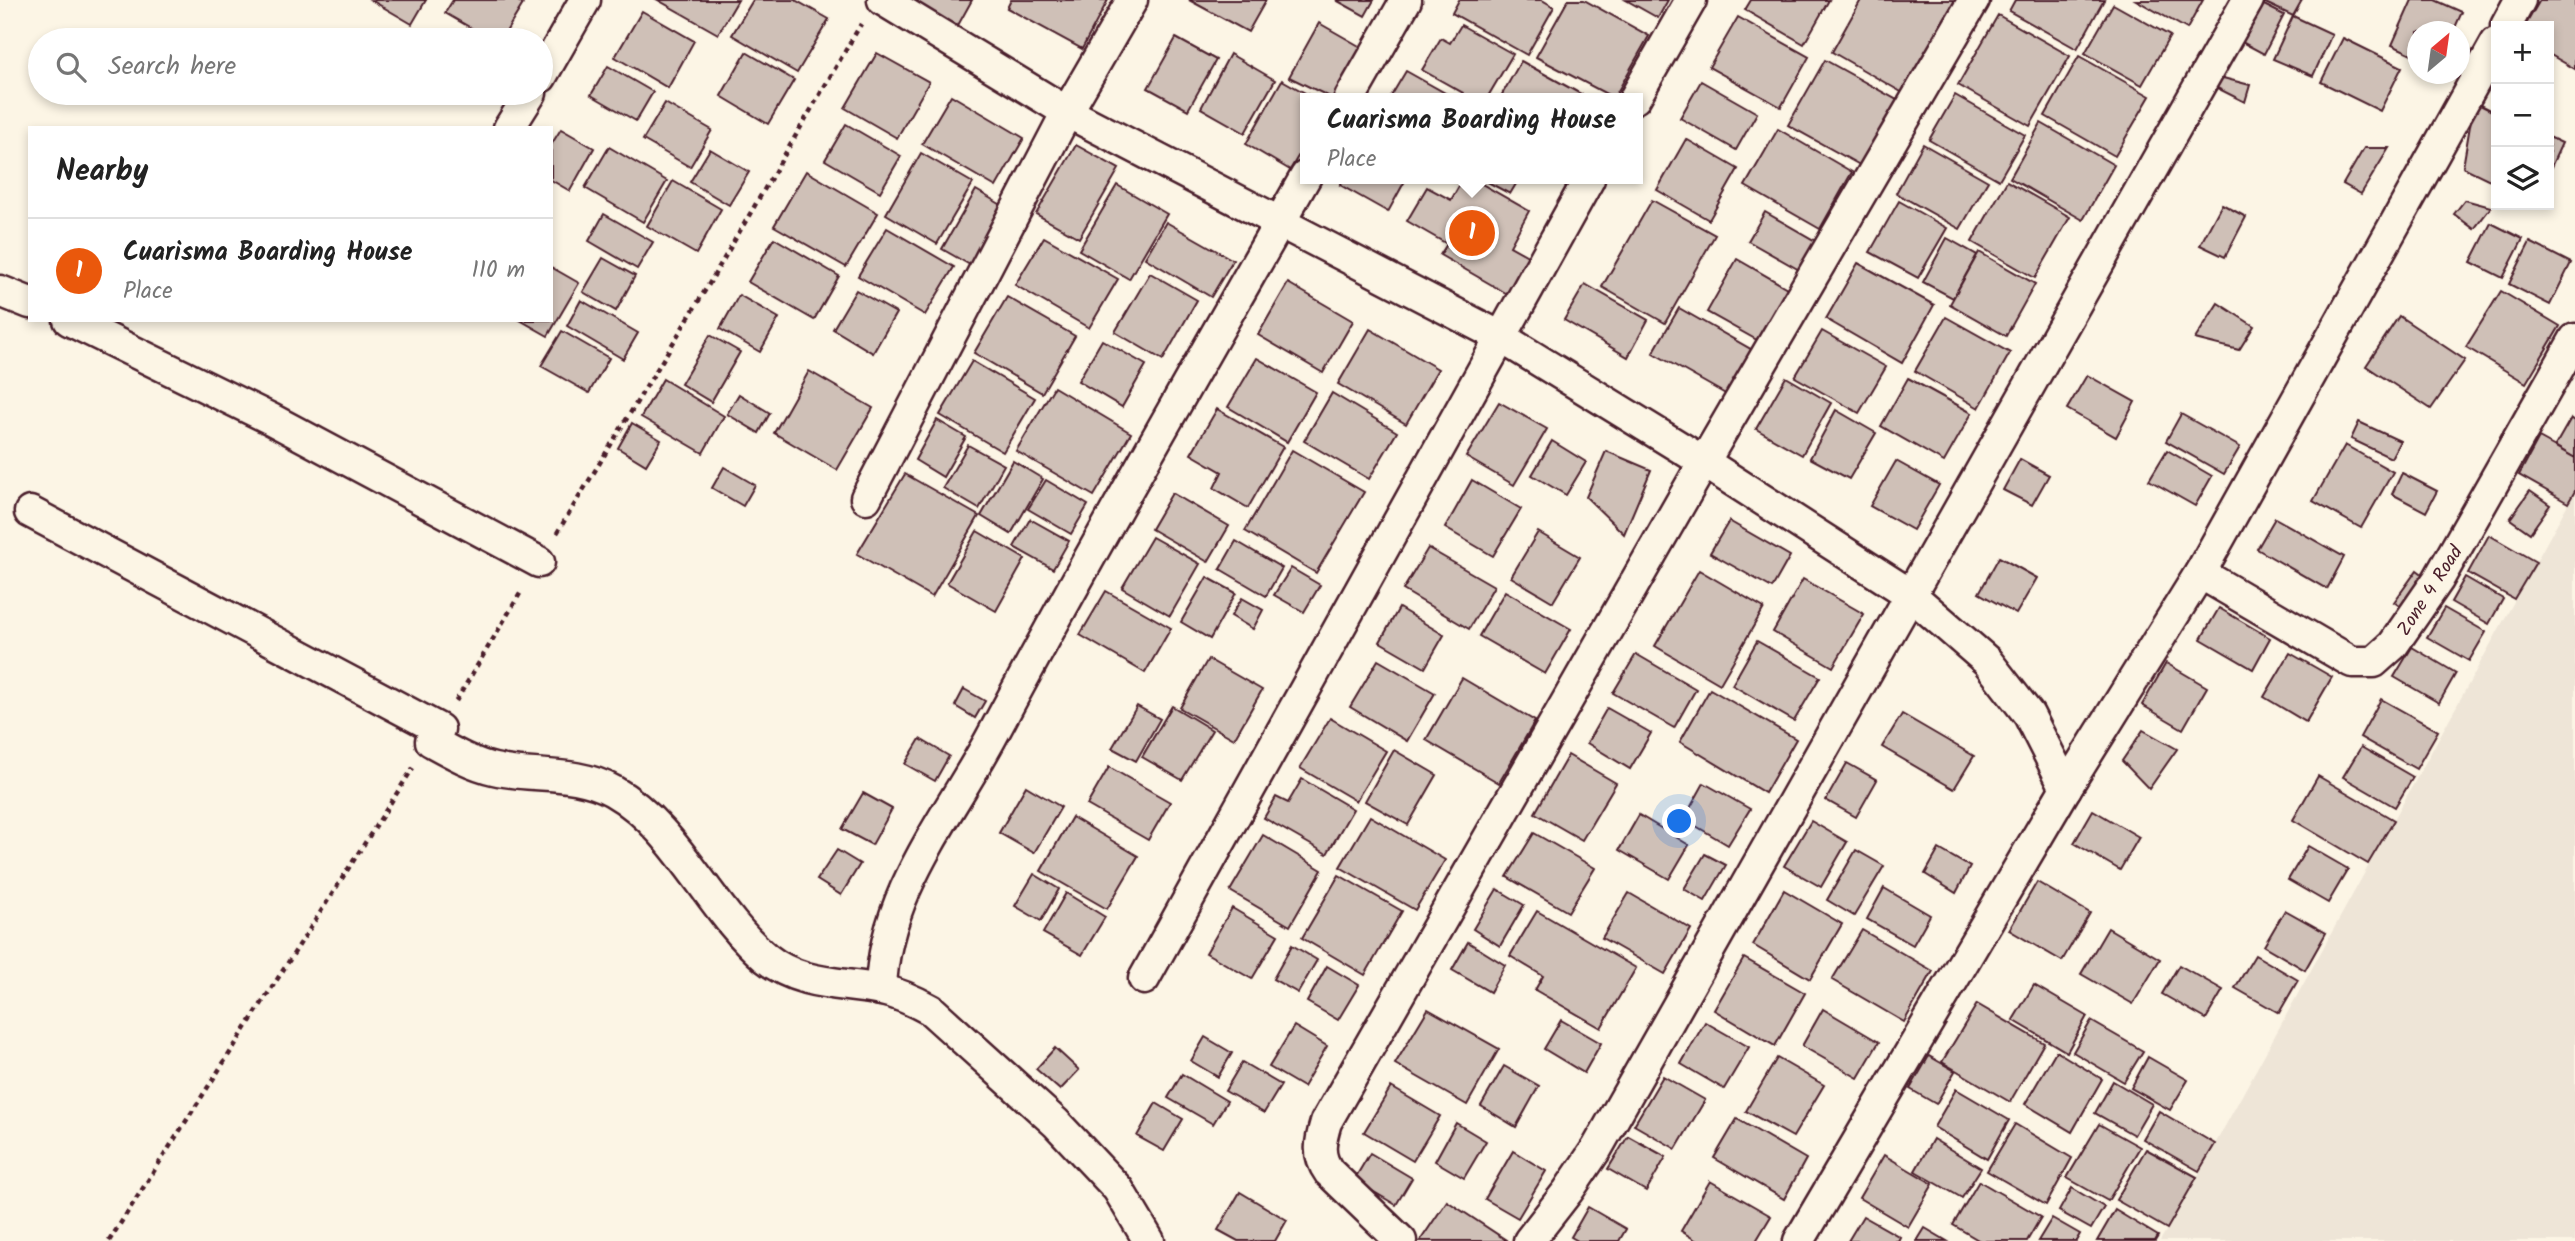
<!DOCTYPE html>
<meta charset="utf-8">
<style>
:root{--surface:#fff;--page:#f6f6f6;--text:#222;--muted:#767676;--line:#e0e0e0;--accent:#ea580c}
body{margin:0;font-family:Kalam,sans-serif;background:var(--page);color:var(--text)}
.controls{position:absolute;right:21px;top:21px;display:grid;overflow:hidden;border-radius:0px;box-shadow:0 4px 10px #0003}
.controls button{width:63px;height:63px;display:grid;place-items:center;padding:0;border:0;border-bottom:2px solid var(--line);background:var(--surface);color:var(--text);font:35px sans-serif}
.compass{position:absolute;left:2407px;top:21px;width:63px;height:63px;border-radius:50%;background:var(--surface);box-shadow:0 4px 10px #0003;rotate:29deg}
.you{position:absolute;left:1680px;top:822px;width:24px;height:24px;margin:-18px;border:5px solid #fff;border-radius:50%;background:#1a73e8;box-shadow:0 0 0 10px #1a73e833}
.badge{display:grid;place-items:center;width:46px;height:46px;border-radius:50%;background:var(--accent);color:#fff;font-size:23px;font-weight:700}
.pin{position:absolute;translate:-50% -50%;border:4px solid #fff;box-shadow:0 2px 7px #0006}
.popup{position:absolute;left:1300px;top:93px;width:343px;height:91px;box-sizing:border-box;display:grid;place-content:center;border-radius:0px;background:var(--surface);filter:drop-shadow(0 2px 5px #0005);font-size:23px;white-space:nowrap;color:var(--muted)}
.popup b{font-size:26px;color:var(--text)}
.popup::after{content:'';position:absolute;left:50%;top:100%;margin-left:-14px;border:14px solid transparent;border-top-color:var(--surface)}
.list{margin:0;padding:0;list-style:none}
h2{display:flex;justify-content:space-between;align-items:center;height:91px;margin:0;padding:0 28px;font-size:30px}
h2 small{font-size:23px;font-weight:400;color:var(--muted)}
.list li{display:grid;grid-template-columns:46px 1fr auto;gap:21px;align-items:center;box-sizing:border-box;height:105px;padding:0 28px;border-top:2px solid var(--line)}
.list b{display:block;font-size:26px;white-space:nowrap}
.list p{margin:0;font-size:23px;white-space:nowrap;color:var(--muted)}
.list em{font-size:23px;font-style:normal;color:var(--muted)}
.icon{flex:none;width:38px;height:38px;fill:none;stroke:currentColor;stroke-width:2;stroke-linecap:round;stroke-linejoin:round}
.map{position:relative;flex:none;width:2575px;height:1241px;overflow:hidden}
.search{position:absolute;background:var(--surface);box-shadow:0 4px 10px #0003;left:28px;top:28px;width:525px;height:77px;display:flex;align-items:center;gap:18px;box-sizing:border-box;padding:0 24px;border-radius:38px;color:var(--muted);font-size:26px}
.panel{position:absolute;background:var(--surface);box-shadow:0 4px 10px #0003;left:28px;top:126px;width:525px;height:196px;border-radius:0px}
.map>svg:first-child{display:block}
</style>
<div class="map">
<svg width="2575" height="1241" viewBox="0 0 2575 1241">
<rect width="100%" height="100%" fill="#fcf5e5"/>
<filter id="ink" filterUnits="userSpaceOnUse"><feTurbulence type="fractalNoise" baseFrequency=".0143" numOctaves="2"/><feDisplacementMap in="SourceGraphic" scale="14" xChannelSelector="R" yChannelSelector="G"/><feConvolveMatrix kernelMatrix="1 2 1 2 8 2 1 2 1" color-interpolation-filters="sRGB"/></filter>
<g filter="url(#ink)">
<polygon fill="#eee5d7" points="2575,491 2575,1241 2160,1241 2197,1177"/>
<g fill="#cfc0b7" stroke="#4a1f2b" stroke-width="2">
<polygon points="371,0 426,0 412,24"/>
<polygon points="453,0 516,0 523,4 501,40 492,40 445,13"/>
<polygon points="658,0 738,0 718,34"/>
<polygon points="753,0 795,0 829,19 797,73 732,35"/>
<polygon points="915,0 972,0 956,29 912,5"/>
<polygon points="1011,0 1108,0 1082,49 1007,8"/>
<polygon points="1189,0 1266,0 1248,32"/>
<polygon points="1336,0 1374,0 1365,16"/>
<polygon points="1459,0 1542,0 1554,7 1527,55 1452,13"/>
<polygon points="1568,0 1584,0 1649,36 1614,98 1536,57"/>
<polygon points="1626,0 1668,0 1658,18"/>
<polygon points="1751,0 1829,0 1804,44 1745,10"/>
<polygon points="1861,0 1955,0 1903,93 1832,52"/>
<polygon points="2015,0 2104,0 2077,49 2009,11"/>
<polygon points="2136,0 2203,0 2187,29"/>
<polygon points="2259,0 2302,0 2293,16"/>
<polygon points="2412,0 2435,0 2462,12 2453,32 2418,32 2418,57 2392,45"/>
<polygon points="2540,0 2575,0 2575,69 2549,54 2549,26 2525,26"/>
<polygon points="2258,2 2284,15 2264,54 2238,40"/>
<polygon points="2113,4 2170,36 2142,85 2085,53"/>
<polygon points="642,11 694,41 668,88 615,57"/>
<polygon points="1998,15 2070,56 2030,126 1958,85"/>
<polygon points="2293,16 2332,34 2313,76 2273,59"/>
<polygon points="1738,17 1809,57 1781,107 1709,67"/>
<polygon points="1319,23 1361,47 1332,98 1289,77"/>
<polygon points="1461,25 1513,54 1487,98 1463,98 1461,97 1463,93 1422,70 1441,38 1450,43"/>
<polygon points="1176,38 1216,60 1188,110 1148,88"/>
<polygon points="2343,38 2402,67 2380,111 2321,82"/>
<polygon points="746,52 794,80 768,124 721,96"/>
<polygon points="877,53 929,82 897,138 845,108"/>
<polygon points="1230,54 1275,80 1245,133 1201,108"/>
<polygon points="2079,56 2150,96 2115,156 2045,116"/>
<polygon points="1825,60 1904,104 1867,169 1788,125"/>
<polygon points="1521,61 1588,98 1500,98"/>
<polygon points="608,66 653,92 636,121 591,95"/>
<polygon points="1406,71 1454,98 1390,98"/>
<polygon points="2223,78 2250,85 2245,102 2211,85"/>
<polygon points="1282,80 1314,98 1306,98 1306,143 1290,170 1246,144"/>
<polygon points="1701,81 1757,113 1736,150 1680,118"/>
<polygon points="951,95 1024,138 996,187 922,144"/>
<polygon points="1955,95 2025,135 1999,180 1929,140"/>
<polygon points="2474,102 2496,113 2496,183 2463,167"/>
<polygon points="665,103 712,130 690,167 643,140"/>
<polygon points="2041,123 2114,165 2083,220 2010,178"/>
<polygon points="846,124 901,156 880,192 825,160"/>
<polygon points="561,129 594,148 570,191 551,180 551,145"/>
<polygon points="1778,129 1852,172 1820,229 1745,186"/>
<polygon points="2549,137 2562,143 2549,171"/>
<polygon points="1686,139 1738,169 1709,220 1657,190"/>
<polygon points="1923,144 1988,181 1960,229 1896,193"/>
<polygon points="1076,145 1119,169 1079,238 1036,214"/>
<polygon points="609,147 667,181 643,222 585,188"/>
<polygon points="2364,148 2389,148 2361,194 2343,184"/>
<polygon points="710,149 749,172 729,205 690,182"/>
<polygon points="921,153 973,183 937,244 886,214"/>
<polygon points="806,171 878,213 846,267 774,226"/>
<polygon points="1344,179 1406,179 1388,212 1340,185"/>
<polygon points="1463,179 1473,179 1529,211 1510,246 1533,259 1511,296 1440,255 1447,244 1407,221 1427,187 1451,200"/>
<polygon points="1482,179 1519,179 1510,194"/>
<polygon points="673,181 721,209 696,254 647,226"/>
<polygon points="2007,181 2070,217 2035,278 1972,242"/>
<polygon points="1117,185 1167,214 1129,279 1079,250"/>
<polygon points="976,190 1005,207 970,265 942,249"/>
<polygon points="1652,200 1715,235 1665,323 1602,287"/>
<polygon points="2465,200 2491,207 2474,229 2454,214"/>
<polygon points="1899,201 1947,228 1918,278 1870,252"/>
<polygon points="2222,204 2246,217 2225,257 2200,245"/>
<polygon points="1765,212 1817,242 1801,271 1748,241"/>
<polygon points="604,214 653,242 637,269 589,241"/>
<polygon points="1166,222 1233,260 1211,297 1145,258"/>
<polygon points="2491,223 2523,239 2503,278 2471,262"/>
<polygon points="887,228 954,267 925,315 858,276"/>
<polygon points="1044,237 1118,279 1089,328 1015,285"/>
<polygon points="774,238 839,276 814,320 748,282"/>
<polygon points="1947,238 1977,255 1953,298 1923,282"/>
<polygon points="2530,242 2571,263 2550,305 2509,284"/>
<polygon points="1979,252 2035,284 2006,336 1950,304"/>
<polygon points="603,258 635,276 616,311 583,292"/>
<polygon points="1737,259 1794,292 1764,344 1707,312"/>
<polygon points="1858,263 1934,305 1902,363 1826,319"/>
<polygon points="551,267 579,283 548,336 520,320 551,320"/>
<polygon points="1150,273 1197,300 1163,360 1115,332"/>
<polygon points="1288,283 1353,321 1323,373 1258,335"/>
<polygon points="1585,284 1648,320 1628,357 1564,320"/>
<polygon points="856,290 896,313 873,353 833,329"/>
<polygon points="2501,291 2560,326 2526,383 2466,347"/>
<polygon points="739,295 779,318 760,352 720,329"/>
<polygon points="1007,297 1075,336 1042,393 974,353"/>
<polygon points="581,300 638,333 623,359 567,326"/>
<polygon points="2218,303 2254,326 2239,350 2195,339"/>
<polygon points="1679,308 1754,351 1729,396 1653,353"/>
<polygon points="2399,316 2465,360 2431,409 2366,366"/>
<polygon points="1946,317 2010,353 1979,408 1915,371"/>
<polygon points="1370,329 1438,369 1406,424 1338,384"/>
<polygon points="562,331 609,358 589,393 541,366"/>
<polygon points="1822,331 1886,367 1859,413 1795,377"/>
<polygon points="710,335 740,352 711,402 681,384"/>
<polygon points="1102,340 1146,365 1122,407 1078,381"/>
<polygon points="1257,358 1316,392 1287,442 1228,407"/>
<polygon points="972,361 1035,398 1003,452 940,415"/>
<polygon points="809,371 873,408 837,470 774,433"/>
<polygon points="2087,375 2135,402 2116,437 2067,409"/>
<polygon points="1786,377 1831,403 1802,455 1756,429"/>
<polygon points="1908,378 1972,413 1944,462 1881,426"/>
<polygon points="663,379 724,416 703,453 641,417"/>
<polygon points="1054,387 1131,433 1094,496 1016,451"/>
<polygon points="1332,393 1397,432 1369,479 1304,441"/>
<polygon points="739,394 770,413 759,433 727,414"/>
<polygon points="1499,402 1547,429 1514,485 1466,457"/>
<polygon points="1217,409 1283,447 1248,508 1214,488 1222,472 1191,454"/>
<polygon points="1836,410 1876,433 1849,479 1810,458"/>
<polygon points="2181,414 2240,447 2224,474 2166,441"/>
<polygon points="2571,418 2575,421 2575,458 2555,446"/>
<polygon points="937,420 966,437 943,477 915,460"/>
<polygon points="2359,422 2400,441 2391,458 2351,439"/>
<polygon points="632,423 661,440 646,465 618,448"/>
<polygon points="2539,438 2575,458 2575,491 2568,503 2519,475"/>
<polygon points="1552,441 1586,462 1566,495 1532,475"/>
<polygon points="968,445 1004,465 979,509 943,488"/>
<polygon points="2345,445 2393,472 2361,528 2313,501"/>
<polygon points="1292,450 1364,492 1316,573 1245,531"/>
<polygon points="2167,450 2212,476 2195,506 2149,480"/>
<polygon points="1606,451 1651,470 1624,534 1586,497"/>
<polygon points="2020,459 2049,475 2032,505 2003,490"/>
<polygon points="1013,461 1043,479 1011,534 981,516"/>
<polygon points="1896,461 1939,485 1913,530 1870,506"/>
<polygon points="724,467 755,485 743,506 712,488"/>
<polygon points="2402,473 2437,491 2426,512 2392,494"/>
<polygon points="905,474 979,516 932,597 857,554"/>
<polygon points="1046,480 1088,505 1071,534 1028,509"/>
<polygon points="1472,480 1521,509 1493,556 1445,528"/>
<polygon points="2530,491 2550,505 2530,533 2510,519"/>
<polygon points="1172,493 1229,526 1208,562 1151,529"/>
<polygon points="2275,518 2344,557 2327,589 2257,549"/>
<polygon points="1030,519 1069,541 1053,569 1014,547"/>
<polygon points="1729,521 1790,556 1772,588 1710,553"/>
<polygon points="977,531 1025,559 996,611 947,583"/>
<polygon points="1538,532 1580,557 1553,602 1511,577"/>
<polygon points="2489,535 2536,562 2514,599 2468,573"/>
<polygon points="1152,537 1200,564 1170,616 1122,588"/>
<polygon points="1236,541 1282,568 1266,596 1220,569"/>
<polygon points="1428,548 1494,586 1469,629 1403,590"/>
<polygon points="1999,557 2037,578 2016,614 1979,593"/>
<polygon points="1291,568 1320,585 1304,612 1274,595"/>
<polygon points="1699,570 1764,608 1720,684 1655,646"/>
<polygon points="2417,570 2429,579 2407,611 2394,602"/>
<polygon points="1207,577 1236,593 1210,639 1181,622"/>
<polygon points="2465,577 2503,599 2489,624 2451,602"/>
<polygon points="1803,579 1864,614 1833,667 1773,632"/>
<polygon points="1106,591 1171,628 1145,673 1080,635"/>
<polygon points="1505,591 1571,629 1545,674 1479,636"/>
<polygon points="1242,598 1263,610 1253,629 1231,616"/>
<polygon points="1399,608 1444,635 1425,668 1380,642"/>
<polygon points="2219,608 2270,638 2253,669 2201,639"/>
<polygon points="2444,608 2486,632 2469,661 2427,637"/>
<polygon points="1757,641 1820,677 1794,721 1732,685"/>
<polygon points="2412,647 2456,673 2439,703 2394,677"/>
<polygon points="2290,653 2332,677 2306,722 2264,697"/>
<polygon points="1636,654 1696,689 1674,728 1613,693"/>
<polygon points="1208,659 1262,690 1234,739 1180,708"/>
<polygon points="1378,660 1435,693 1407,741 1350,707"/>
<polygon points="2166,663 2207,687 2183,729 2142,705"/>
<polygon points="1462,678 1535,721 1499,783 1426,740"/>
<polygon points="964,689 985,701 975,718 955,706"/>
<polygon points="1710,689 1796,739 1765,793 1680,742"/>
<polygon points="2381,699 2438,731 2416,769 2360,737"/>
<polygon points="1137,706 1160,719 1136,761 1112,748"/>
<polygon points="1172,706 1212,730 1182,780 1142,757"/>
<polygon points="1607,708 1651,733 1630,769 1587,743"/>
<polygon points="1902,714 1974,756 1954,789 1882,747"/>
<polygon points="1330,718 1386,751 1356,801 1300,768"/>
<polygon points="2143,730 2177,749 2149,789 2122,761"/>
<polygon points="920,739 949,756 935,781 905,764"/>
<polygon points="2361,747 2413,777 2395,807 2343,777"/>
<polygon points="1394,750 1437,775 1408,825 1365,801"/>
<polygon points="1568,755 1616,783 1582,840 1535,813"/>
<polygon points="1847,763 1877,780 1856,817 1826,800"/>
<polygon points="1109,767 1170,802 1148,840 1087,805"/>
<polygon points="2318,776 2394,820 2368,864 2293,820"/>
<polygon points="1302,779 1353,809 1327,854 1264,818 1276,797 1288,803"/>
<polygon points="1704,783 1750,809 1728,845 1684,819"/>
<polygon points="1026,786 1061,807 1034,853 999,833"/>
<polygon points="863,793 892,809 872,845 842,829"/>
<polygon points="2093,810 2139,837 2120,870 2074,843"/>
<polygon points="1639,815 1689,845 1669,879 1619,850"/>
<polygon points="1370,816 1445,860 1415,910 1340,867"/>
<polygon points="1072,817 1138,856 1107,909 1041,871"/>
<polygon points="1811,821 1847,842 1821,887 1784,866"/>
<polygon points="1534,833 1595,868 1568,912 1507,877"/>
<polygon points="1263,835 1322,870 1290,926 1230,891"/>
<polygon points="2308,846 2348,869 2328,903 2288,880"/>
<polygon points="1939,849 1970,867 1956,893 1925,874"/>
<polygon points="837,850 860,864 841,895 817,880"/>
<polygon points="1856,850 1884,866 1854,916 1827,900"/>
<polygon points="1705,854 1726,865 1705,901 1684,889"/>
<polygon points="1034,874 1059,889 1041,921 1015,906"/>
<polygon points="1339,875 1402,911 1365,975 1302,938"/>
<polygon points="2037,882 2090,913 2062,961 2009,930"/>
<polygon points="1884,888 1930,915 1913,945 1867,919"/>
<polygon points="1497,889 1524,905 1500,946 1473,929"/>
<polygon points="1784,890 1842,924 1810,979 1753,945"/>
<polygon points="1066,893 1105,917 1082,955 1043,933"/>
<polygon points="1629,893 1691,929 1665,974 1602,938"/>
<polygon points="1232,908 1278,935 1252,979 1206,953"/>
<polygon points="2285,910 2326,933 2305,970 2264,946"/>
<polygon points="1537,911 1636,968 1601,1028 1535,990 1543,976 1510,956"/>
<polygon points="2108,928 2160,959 2133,1004 2081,974"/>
<polygon points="1862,930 1933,971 1904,1022 1832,980"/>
<polygon points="1468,942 1505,965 1490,992 1452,970"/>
<polygon points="1292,945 1317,960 1298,993 1273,979"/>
<polygon points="2255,955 2298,980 2279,1013 2235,988"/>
<polygon points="1744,958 1805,993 1775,1046 1714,1010"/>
<polygon points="2179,965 2223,990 2206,1019 2162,994"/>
<polygon points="1327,966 1359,985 1338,1020 1307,1002"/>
<polygon points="2034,985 2087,1016 2067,1052 2013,1020"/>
<polygon points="1977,1004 2044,1043 2010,1102 1942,1062"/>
<polygon points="1428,1009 1499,1049 1467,1105 1395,1064"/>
<polygon points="1823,1009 1879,1042 1858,1078 1802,1046"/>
<polygon points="1561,1020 1601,1043 1584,1073 1544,1049"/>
<polygon points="2091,1021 2143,1051 2124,1082 2073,1052"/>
<polygon points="1705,1022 1749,1047 1724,1089 1681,1064"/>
<polygon points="1294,1026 1327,1046 1303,1087 1269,1067"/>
<polygon points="1205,1037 1232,1053 1218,1077 1191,1061"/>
<polygon points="1055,1048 1079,1070 1060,1090 1036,1069"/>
<polygon points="2056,1051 2102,1079 2072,1132 2025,1104"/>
<polygon points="1929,1056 1955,1071 1936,1104 1910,1089"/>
<polygon points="2148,1057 2188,1080 2170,1110 2131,1088"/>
<polygon points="1777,1058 1824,1085 1793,1137 1746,1111"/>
<polygon points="1242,1062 1281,1085 1264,1113 1225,1091"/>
<polygon points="1504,1066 1539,1086 1516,1127 1481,1106"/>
<polygon points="1182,1074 1227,1101 1213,1124 1168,1098"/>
<polygon points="1663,1076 1705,1100 1676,1149 1634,1125"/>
<polygon points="2113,1081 2152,1104 2134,1135 2095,1113"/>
<polygon points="1391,1087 1440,1116 1413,1161 1364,1132"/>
<polygon points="1956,1089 2009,1120 1987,1159 1934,1127"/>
<polygon points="1156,1103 1183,1119 1164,1151 1137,1136"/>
<polygon points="2159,1111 2215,1144 2199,1171 2143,1139"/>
<polygon points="1737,1119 1806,1159 1784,1199 1714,1158"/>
<polygon points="1456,1123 1486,1141 1464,1178 1435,1161"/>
<polygon points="2015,1124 2072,1158 2046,1205 1987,1171"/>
<polygon points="2099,1124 2140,1147 2108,1201 2067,1178"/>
<polygon points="1628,1136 1666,1157 1646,1191 1608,1169"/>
<polygon points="1933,1139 1981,1168 1962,1198 1915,1171"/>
<polygon points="2146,1149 2197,1177 2167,1229 2116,1200"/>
<polygon points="1513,1151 1546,1171 1518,1218 1485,1199"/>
<polygon points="1370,1153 1412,1178 1396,1205 1354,1180"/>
<polygon points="1884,1155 1933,1184 1908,1227 1859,1198"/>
<polygon points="1710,1181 1771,1216 1756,1241 1697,1241 1681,1231"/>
<polygon points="1979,1181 2041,1217 2027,1241 1980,1241 1953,1225"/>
<polygon points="2072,1188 2104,1207 2091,1229 2059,1211"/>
<polygon points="1240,1192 1287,1220 1275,1241 1238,1241 1218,1230"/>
<polygon points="1447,1201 1506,1240 1505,1241 1420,1241"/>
<polygon points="1588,1207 1626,1229 1619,1241 1578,1241 1571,1237"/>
<polygon points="2115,1210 2158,1236 2155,1241 2097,1241"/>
<polygon points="1863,1216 1900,1237 1898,1241 1848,1241"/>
<polygon points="2052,1218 2080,1234 2076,1241 2038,1241"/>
<polygon points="1925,1228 1947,1241 1917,1241"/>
</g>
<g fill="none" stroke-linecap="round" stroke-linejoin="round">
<defs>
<g id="street">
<polyline points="883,0 1067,112 1499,336 1704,462 1911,595 1987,661 2029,715 2066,788"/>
<polyline points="2506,26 2520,0"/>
<polyline points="541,77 585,0"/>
<polyline points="1350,98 1406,0"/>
<polyline points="1635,98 1691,0"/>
<polyline points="509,128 531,93"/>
<polyline points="0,291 30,303"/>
<polyline points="69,320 271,419 539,562"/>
<polyline points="866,498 1067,112 1132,0"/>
<polyline points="30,512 439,729"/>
<polyline points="2200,573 2352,662 2374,662 2393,645 2438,580 2575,339"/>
<path d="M431,741c20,11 41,23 63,28 39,9 82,1 119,22 64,36 97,120 153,167 35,28 75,24 116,32 18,4 33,11 49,20l125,113 62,66 31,52"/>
<polyline points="1144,979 1589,179"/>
<path d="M881,990c2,-96 67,-172 111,-254 101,-189 208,-373 314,-560"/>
<path d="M1401,1241l-72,-69c-12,-17 -9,-30 -3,-50l378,-660 270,-462"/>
<polyline points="1529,1241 1568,1191 1597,1148 2248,0"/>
<polyline points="1799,1241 2066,788 2200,573 2496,43"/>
</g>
</defs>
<use href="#street" stroke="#4a1f2b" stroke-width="35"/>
<g stroke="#4a1f2b" stroke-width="4.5" stroke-dasharray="5 5" stroke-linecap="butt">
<polyline points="557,533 709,284 861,24"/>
<polyline points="456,701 521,592"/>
<polyline points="109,1241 413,768"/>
</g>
<use href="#street" stroke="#fcf5e5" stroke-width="30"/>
</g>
</g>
<g text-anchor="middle" stroke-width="7" stroke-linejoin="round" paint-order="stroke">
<g font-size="19" fill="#4a1f2b" stroke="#fcf5e5">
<text transform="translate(2429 590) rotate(-57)" y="7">Zone 4 Road</text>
</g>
</g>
</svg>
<div class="controls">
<button>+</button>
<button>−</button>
<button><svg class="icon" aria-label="layers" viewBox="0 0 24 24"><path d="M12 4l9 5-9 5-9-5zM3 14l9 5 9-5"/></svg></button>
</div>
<svg class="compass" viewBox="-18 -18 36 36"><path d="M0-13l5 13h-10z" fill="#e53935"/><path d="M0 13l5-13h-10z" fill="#767676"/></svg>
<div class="you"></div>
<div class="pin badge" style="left:1472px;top:233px">1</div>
<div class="popup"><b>Cuarisma Boarding House</b>Place</div>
<div class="search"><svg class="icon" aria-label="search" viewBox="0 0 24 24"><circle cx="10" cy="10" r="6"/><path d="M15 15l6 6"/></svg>Search here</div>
<section class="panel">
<h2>Nearby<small></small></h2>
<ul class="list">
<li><span class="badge">1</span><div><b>Cuarisma Boarding House</b><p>Place</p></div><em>110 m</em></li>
</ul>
</section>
</div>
